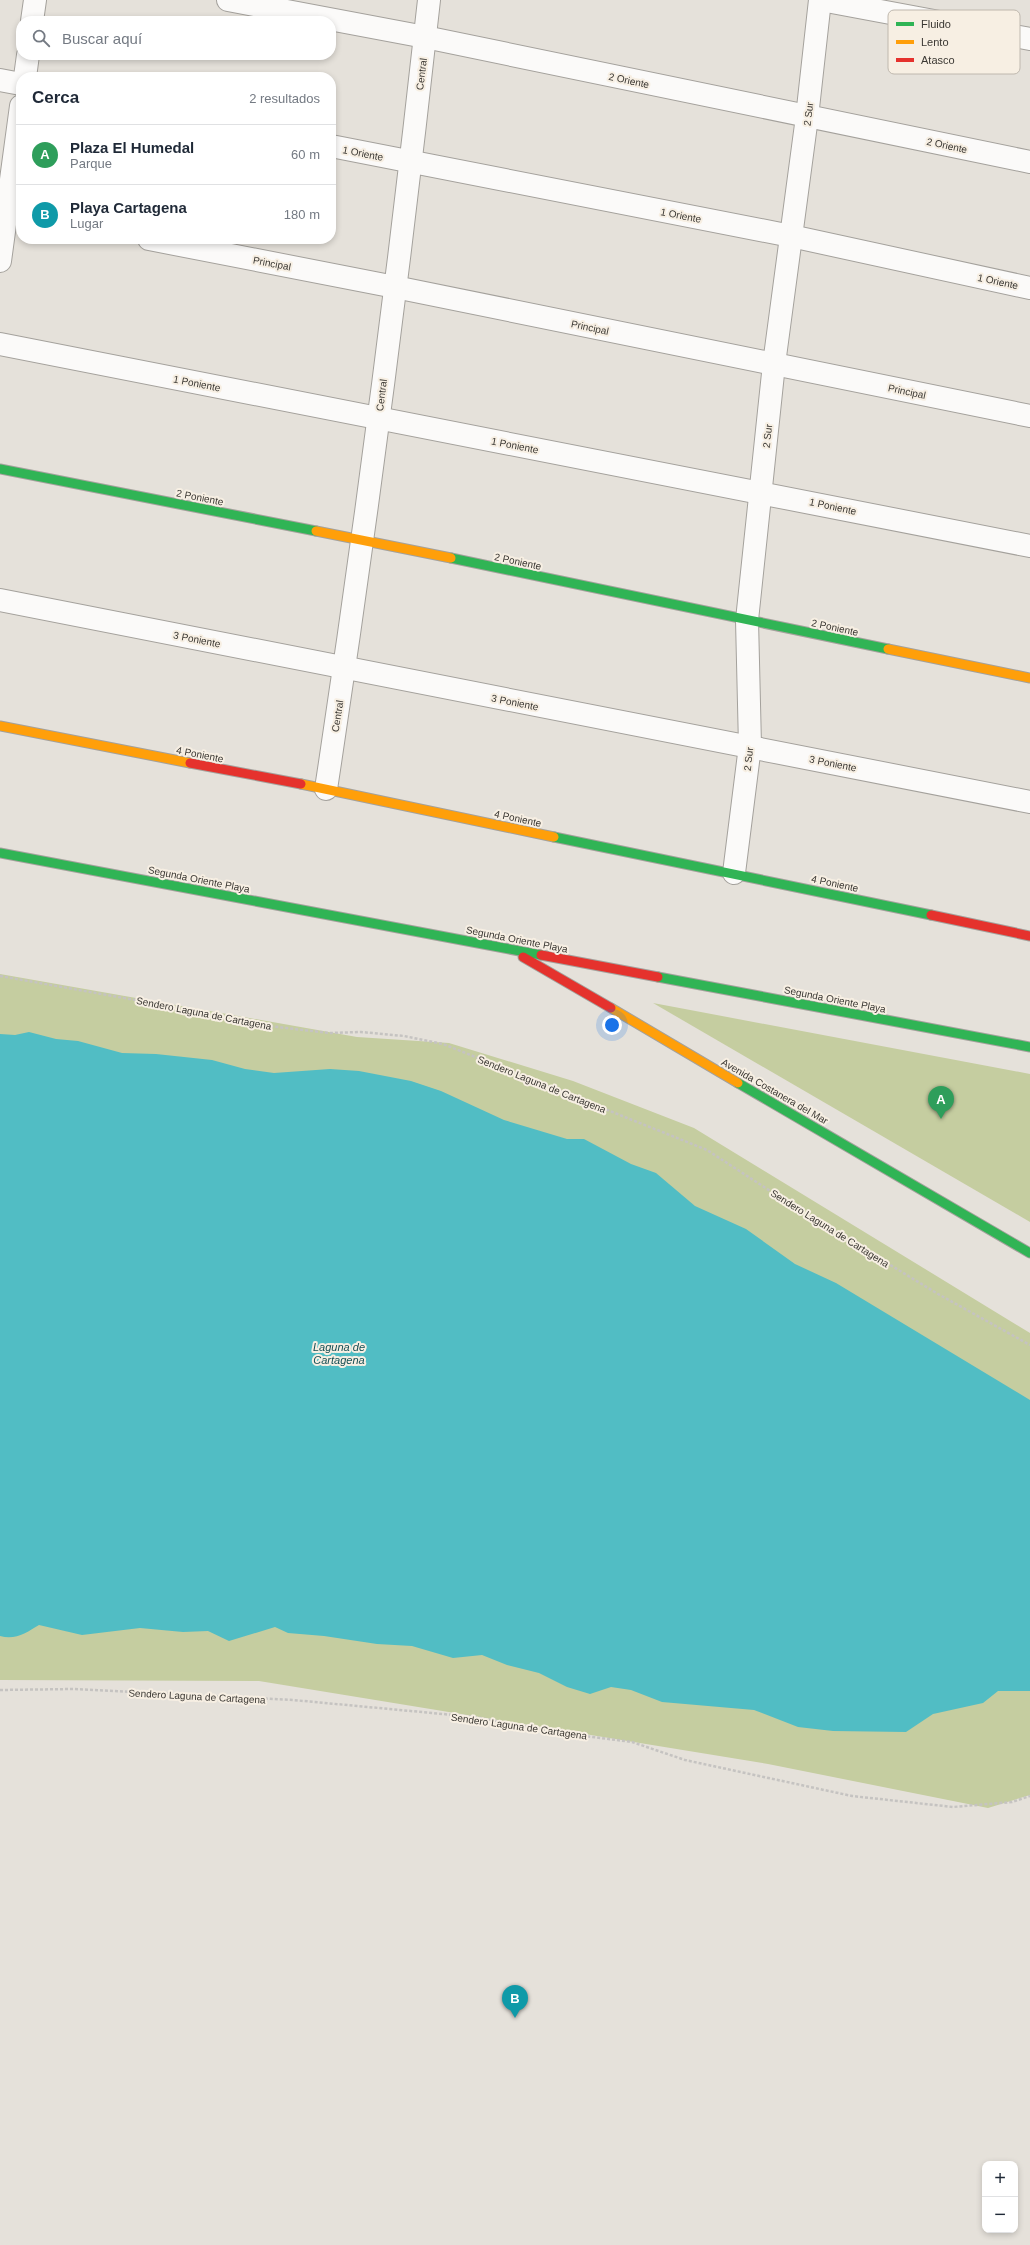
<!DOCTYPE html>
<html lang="es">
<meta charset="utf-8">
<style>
:root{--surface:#fff;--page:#f6f6f7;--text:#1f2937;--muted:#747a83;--line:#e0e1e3;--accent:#b45309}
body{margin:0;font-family:Arial,sans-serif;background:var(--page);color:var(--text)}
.controls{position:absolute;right:12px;bottom:12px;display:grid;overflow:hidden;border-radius:8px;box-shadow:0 2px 6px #0003}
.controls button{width:36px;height:36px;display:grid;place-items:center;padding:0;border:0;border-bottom:1px solid var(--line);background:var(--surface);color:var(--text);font:20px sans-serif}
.you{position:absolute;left:612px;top:1025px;width:14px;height:14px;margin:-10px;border:3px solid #fff;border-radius:50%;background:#1a73e8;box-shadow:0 0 0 6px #1a73e833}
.badge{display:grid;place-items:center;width:26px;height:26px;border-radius:50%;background:var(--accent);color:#fff;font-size:13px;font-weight:700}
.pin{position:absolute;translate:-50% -33px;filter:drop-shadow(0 1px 2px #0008)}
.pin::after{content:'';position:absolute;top:21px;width:14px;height:12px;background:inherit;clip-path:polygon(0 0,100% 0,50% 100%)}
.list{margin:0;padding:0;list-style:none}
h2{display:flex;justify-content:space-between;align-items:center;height:52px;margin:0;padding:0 16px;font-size:17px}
h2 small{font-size:13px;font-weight:400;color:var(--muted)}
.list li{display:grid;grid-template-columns:26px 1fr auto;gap:12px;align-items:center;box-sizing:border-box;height:60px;padding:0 16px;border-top:1px solid var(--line)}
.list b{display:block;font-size:15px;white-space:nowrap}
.list p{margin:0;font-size:13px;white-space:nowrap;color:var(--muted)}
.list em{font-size:13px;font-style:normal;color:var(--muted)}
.icon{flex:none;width:22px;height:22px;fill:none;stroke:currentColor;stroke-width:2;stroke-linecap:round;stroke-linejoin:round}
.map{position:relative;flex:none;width:1030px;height:2245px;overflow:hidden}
.search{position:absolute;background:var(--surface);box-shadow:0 2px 6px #0003;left:16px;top:16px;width:320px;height:44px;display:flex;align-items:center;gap:10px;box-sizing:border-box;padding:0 14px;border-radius:16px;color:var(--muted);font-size:15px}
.panel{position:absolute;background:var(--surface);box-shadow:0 2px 6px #0003;left:16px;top:72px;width:320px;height:172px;border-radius:16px}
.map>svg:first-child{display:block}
</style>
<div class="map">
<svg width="1030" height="2245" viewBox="0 0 1030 2245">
<rect width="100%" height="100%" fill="#e5e1da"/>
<g fill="#c5cda0">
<polygon points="0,974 357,1037 449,1043 573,1081 694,1128 1030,1333 1030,1795 988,1808 768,1764 259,1681 0,1680"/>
<polygon points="653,1003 1030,1074 1030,1222"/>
</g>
<path fill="#51bdc4" d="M29,1032l27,7 22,2 44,12 34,1 56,6 33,9 29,4 56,-4 29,2 52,10 30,10 63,29 63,19h17l47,25 25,9 39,33 51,23 49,35 41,19 194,117v291h-32l-15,12 -50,11 -27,18 -73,-1 -35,-4 -44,-17 -92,-8 -31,-12 -20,-3 -21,7 -23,-7 -28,-14 -32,-8 -25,-10 -29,3 -41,-12 -35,-2 -53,-8 -36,-3 -13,-6 -46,14 -21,-10 -25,1 -43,-4 -58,7 -43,-10c-13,8 -23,15 -39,11v-602l15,1z"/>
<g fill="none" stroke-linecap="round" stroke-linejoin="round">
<defs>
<g id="street">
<polyline points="228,0 425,37 1030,162"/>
<polyline points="821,0 1030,39"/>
<polyline points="32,21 35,0"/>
<polyline points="25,77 28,55"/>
<polyline points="0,80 21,84"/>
<polyline points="331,146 791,236 1030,288"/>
<polyline points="149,239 395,287 1030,416"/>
<polyline points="0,261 21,106"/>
<path d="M0,344c343,68 687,132 1030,202"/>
<polyline points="0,600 1030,802"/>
<path d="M326,789c40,-262 74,-525 103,-789"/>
<polyline points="734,873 750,746 747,620 774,364 807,117 820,0"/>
</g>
<g id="fast">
<polyline points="0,469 316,531"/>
<polyline points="451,558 888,649"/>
<polyline points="554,837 931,915"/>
<polyline points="0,853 541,955"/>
<polyline points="658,977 1030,1047"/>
<polyline points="738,1083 1030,1253"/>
</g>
<g id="slow">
<polyline points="316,531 451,558"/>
<polyline points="888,649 1030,678"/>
<polyline points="0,726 190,763"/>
<polyline points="301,784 554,837"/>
<polyline points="611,1008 738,1083"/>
</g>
<g id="jam">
<polyline points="190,763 301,784"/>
<polyline points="931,915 1030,936"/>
<polyline points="541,955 658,977"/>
<polyline points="523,957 611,1008"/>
</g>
</defs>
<use href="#street" stroke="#a4a19c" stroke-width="24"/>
<use href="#fast" stroke="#a4a19c" stroke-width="11"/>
<use href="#slow" stroke="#a4a19c" stroke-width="11"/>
<use href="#jam" stroke="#a4a19c" stroke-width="11"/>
<g stroke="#c5c3c1" stroke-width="2.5" stroke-dasharray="3 2" stroke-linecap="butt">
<polyline points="0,976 169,1006 252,1024 329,1033 361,1032 404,1036 443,1044 707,1150 798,1209 938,1294 1030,1345"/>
<polyline points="0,1690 74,1689 293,1700 475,1717 561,1733 632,1742 685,1760 852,1796 953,1807 1012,1802 1030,1796"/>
</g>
<use href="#street" stroke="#fbfaf9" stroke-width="22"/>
<use href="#fast" stroke="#30b455" stroke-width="9"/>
<use href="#slow" stroke="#ff9f0a" stroke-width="9"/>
<use href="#jam" stroke="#e5322d" stroke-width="9"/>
</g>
<g text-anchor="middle" stroke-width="4" stroke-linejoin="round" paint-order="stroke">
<g font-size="10" fill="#3b3833" stroke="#f7efe3">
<text transform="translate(421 74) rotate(-83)" y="4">Central</text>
<text transform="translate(629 80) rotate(12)" y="4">2 Oriente</text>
<text transform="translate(808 114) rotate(-83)" y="4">2 Sur</text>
<text transform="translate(947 145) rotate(12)" y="4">2 Oriente</text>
<text transform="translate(363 153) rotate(11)" y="4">1 Oriente</text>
<text transform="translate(681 215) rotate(11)" y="4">1 Oriente</text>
<text transform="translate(272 263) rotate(11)" y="4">Principal</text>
<text transform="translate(998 281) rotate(12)" y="4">1 Oriente</text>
<text transform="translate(590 327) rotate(12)" y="4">Principal</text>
<text transform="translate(197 383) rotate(11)" y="4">1 Poniente</text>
<text transform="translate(907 391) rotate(12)" y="4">Principal</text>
<text transform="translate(381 395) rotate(-83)" y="4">Central</text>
<text transform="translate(767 436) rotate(-84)" y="4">2 Sur</text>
<text transform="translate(515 445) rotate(11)" y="4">1 Poniente</text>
<text transform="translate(200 497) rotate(11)" y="4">2 Poniente</text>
<text transform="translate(833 506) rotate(12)" y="4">1 Poniente</text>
<text transform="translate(518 561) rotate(12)" y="4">2 Poniente</text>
<text transform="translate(835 627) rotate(12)" y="4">2 Poniente</text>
<text transform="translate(197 639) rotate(11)" y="4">3 Poniente</text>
<text transform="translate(515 702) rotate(11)" y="4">3 Poniente</text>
<text transform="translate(337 716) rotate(-81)" y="4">Central</text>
<text transform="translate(200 754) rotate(11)" y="4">4 Poniente</text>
<text transform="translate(748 759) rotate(-84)" y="4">2 Sur</text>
<text transform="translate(833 763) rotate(11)" y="4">3 Poniente</text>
<text transform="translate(518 818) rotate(12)" y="4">4 Poniente</text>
<text transform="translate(199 879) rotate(11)" y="4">Segunda Oriente Playa</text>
<text transform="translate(835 883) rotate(12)" y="4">4 Poniente</text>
<text transform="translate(517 939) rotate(11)" y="4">Segunda Oriente Playa</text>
<text transform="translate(835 999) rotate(11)" y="4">Segunda Oriente Playa</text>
<text transform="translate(204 1013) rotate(11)" y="4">Sendero Laguna de Cartagena</text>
<text transform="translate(542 1084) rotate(22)" y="4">Sendero Laguna de Cartagena</text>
<text transform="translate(775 1091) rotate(30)" y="4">Avenida Costanera del Mar</text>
<text transform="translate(830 1228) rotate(32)" y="4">Sendero Laguna de Cartagena</text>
<text transform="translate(197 1696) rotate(3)" y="4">Sendero Laguna de Cartagena</text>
<text transform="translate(519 1726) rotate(8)" y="4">Sendero Laguna de Cartagena</text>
</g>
<g font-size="11" font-style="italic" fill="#144d53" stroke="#f7efe3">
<text x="339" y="1351">Laguna de<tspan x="339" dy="13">Cartagena</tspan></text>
</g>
</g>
<rect x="888" y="10" width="132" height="64" rx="6" fill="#f7efe3" stroke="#bfb8ae" stroke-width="1"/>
<rect x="896" y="22" width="18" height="4" fill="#30b455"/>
<rect x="896" y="40" width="18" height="4" fill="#ff9f0a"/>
<rect x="896" y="58" width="18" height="4" fill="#e5322d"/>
<g font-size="11" fill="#3b3833">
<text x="921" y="28">Fluido</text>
<text x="921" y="46">Lento</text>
<text x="921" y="64">Atasco</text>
</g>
</svg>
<div class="controls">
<button>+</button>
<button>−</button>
</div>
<div class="you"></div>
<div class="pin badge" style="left:941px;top:1119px;background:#2e9e5b">A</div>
<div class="pin badge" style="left:515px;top:2018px;background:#0f9aa8">B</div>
<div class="search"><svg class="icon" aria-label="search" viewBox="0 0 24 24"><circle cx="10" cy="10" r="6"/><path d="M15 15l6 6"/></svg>Buscar aquí</div>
<section class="panel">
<h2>Cerca<small>2 resultados</small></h2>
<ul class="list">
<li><span class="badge" style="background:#2e9e5b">A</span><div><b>Plaza El Humedal</b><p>Parque</p></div><em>60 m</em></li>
<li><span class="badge" style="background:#0f9aa8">B</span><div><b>Playa Cartagena</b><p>Lugar</p></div><em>180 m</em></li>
</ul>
</section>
</div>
